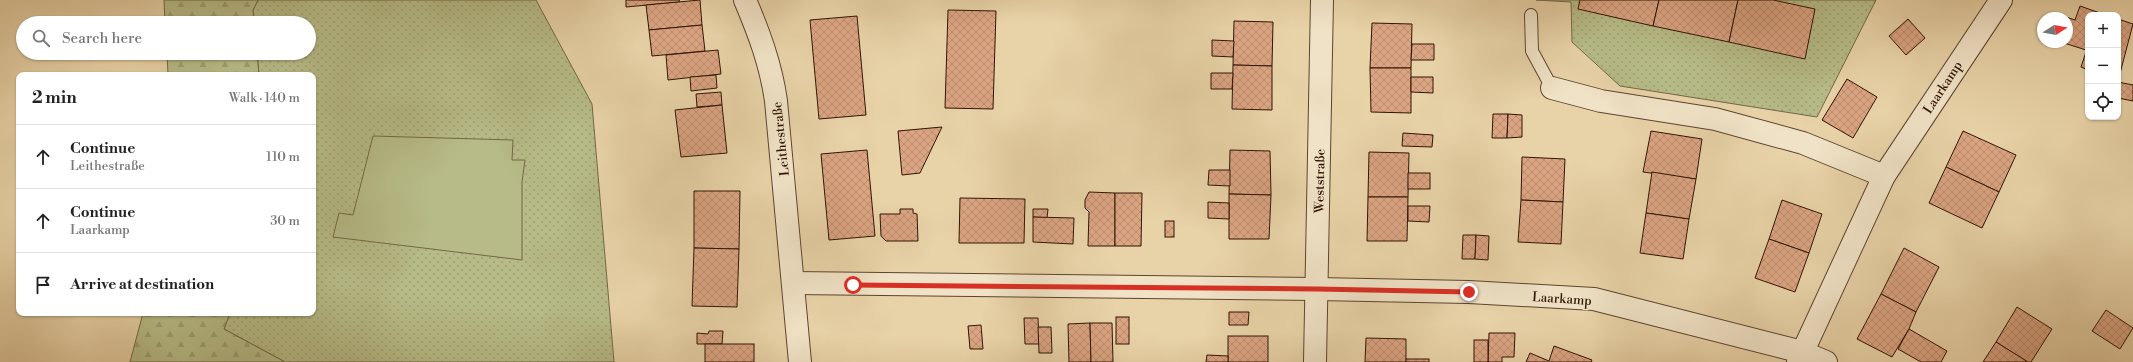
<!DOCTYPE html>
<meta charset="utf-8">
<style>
:root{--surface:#fff;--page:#f6f6f6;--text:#222;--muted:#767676;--line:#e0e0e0}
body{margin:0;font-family:"Libre Bodoni",serif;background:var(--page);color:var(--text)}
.controls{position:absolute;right:12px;top:12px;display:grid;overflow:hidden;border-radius:8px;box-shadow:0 1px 3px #0004}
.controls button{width:36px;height:36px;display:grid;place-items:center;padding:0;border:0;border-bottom:1px solid var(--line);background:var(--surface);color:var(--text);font:20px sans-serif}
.compass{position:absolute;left:2037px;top:12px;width:36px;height:36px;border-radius:50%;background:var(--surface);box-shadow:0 1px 3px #0004;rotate:79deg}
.stop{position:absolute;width:12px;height:12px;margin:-9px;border:3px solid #d93025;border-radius:50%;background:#fff}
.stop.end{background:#d93025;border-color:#fff;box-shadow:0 1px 4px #0008}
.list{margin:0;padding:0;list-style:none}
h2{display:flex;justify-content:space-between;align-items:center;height:52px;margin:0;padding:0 16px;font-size:17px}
h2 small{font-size:13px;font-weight:400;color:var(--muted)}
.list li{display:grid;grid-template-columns:26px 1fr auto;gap:12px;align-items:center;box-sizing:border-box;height:64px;padding:0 16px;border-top:1px solid var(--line)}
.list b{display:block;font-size:15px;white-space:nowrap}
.list p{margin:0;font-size:13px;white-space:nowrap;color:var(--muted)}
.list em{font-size:13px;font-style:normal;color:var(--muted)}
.icon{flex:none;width:22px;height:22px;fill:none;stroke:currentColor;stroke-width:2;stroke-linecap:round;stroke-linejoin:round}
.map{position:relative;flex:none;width:2133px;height:362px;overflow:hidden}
.search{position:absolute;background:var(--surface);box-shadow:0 1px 3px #0004;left:16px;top:16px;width:300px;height:44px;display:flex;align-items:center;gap:10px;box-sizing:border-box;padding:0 14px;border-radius:22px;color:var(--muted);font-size:15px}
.panel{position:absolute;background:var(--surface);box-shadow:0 1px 3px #0004;left:16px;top:72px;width:300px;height:244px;border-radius:8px}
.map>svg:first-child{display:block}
</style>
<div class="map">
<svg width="2133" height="362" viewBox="0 0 2133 362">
<defs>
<pattern id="grass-dots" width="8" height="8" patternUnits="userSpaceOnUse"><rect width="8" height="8" fill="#b6bb87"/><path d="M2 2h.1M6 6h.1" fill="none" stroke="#9da073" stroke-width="1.8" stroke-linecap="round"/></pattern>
<pattern id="forest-firs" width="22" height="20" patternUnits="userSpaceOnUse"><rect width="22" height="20" fill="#b6bb87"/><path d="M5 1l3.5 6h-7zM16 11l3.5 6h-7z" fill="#9da073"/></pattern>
<pattern id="building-cross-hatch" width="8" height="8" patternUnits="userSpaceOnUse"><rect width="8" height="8" fill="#dba482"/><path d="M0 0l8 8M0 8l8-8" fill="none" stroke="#bc8c6f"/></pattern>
</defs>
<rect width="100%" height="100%" fill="#e8d2a7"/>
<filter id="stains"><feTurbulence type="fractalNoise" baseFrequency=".005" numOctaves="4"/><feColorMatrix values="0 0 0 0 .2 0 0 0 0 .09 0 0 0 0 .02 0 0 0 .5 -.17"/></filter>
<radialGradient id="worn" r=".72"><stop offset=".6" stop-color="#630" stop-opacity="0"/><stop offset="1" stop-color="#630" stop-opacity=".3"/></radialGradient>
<g fill="url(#grass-dots)" stroke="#736846">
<polygon points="258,0 536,0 592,104 614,362 285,362 224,329 230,313 313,313 313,75 259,75 257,53 309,53 309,23 254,23 253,10"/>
<polygon points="1536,0 1876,0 1817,117 1620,86 1572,42 1571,2"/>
</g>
<g fill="url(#forest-firs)" stroke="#736846">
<polygon points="164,0 258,0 253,10 254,23 165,23"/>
<polygon points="167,53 257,53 259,75 168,75"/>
<polygon points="143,313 230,313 224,329 285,362 130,362"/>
</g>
<polygon fill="#b6bb87" stroke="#736846" points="373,136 513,140 512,160 525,160 522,182 522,260 333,237 339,213 353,215"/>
<g fill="url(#building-cross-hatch)" stroke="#301405">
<polygon points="626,0 679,0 680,2 626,7"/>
<polygon points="700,0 702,25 649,30 646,5"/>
<polygon points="1580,0 1659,0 1653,26 1578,9"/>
<polygon points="1659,0 1738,0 1729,42 1653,26"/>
<polygon points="1738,0 1773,0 1815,9 1805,59 1729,42"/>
<polygon points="2080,6 2100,13 2100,15 2088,15 2088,46 2086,50 2061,42 2067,42 2067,18 2062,18 2063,16 2075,20"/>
<polygon points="948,10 996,11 993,109 945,108"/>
<polygon points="857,16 866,115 819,119 810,20"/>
<polygon points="1908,19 1925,38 1906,55 1889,36"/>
<polygon points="2118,19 2133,24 2118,81"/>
<polygon points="1234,21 1273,22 1272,66 1233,65"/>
<polygon points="1372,23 1412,24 1411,68 1370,68"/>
<polygon points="702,25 705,51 652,56 649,30"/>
<polygon points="1212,40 1234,41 1233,57 1212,56"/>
<polygon points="1412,44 1434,44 1434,60 1411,60"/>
<polygon points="2088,46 2088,70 2081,67"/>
<polygon points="718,50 721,74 668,80 666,55"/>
<polygon points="1233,65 1272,66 1272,110 1232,109"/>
<polygon points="1370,68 1411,68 1411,113 1371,112"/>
<polygon points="1211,73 1233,73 1232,89 1211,89"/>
<polygon points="716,75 717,88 691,91 690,77"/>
<polygon points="1411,77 1433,77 1433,93 1411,92"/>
<polygon points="1847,79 1877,97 1853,138 1822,120"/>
<polygon points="2118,82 2133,85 2133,101 2118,98"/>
<polygon points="721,92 722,105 697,107 696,94"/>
<polygon points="722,105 727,153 681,157 675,110"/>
<polygon points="1493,114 1508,114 1507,138 1492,138"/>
<polygon points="1508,114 1522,115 1522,137 1507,138"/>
<polygon points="942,127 920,173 902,175 898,131"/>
<polygon points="1651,131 1702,139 1696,179 1643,172"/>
<polygon points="1963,131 2016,155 1999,192 1946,167"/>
<polygon points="1403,133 1433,135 1432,147 1402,146"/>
<polygon points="867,150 875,236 829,240 821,154"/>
<polygon points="1230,150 1270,151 1271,195 1229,194"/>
<polygon points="1369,152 1409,153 1408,197 1368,197"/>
<polygon points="1522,157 1565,159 1563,202 1521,200"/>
<polygon points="1946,167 1999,192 1982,228 1929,203"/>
<polygon points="1209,170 1230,170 1230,186 1208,185"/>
<polygon points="1652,172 1696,179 1689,219 1646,213"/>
<rect x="1408" y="173" width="22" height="16"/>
<polygon points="694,191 740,191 739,249 694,248"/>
<polygon points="1089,192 1115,193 1115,246 1088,246 1089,212 1085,208 1085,200"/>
<polygon points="1115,193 1142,193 1141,246 1115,246"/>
<polygon points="1229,194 1271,195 1269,239 1229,239"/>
<polygon points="1368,197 1408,197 1407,241 1367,241"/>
<polygon points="960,198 1025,199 1024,243 959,243"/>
<polygon points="1521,200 1563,202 1561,244 1518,242"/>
<polygon points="1782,200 1822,214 1809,253 1769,239"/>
<polygon points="1208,202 1229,203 1229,219 1208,218"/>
<polygon points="1408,206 1430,206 1429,222 1408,221"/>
<polygon points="900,209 913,209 913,213 917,214 918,241 886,241 881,236 880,214 900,214"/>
<polygon points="1033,209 1048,209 1047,218 1033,217"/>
<polygon points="1646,213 1689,219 1683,259 1640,253"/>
<polygon points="1033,217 1074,218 1073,244 1033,242"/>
<rect x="1165" y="221" width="9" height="16"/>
<polygon points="1463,235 1476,235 1475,259 1462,259"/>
<polygon points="1476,235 1489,236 1488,260 1475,259"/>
<polygon points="1769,239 1809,253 1795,292 1755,278"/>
<polygon points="694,248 739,249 737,307 692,306"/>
<polygon points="1904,248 1939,267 1916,312 1881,294"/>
<polygon points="1881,294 1916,312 1909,329 1892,357 1857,339"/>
<polygon points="2017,307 2052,329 2031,362 2028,362 1996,342"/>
<polygon points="2106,310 2133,328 2120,349 2092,331"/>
<polygon points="1229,312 1249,312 1248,325 1229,325"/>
<rect x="1116" y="317" width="13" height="27"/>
<polygon points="1024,318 1038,318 1039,344 1025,344"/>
<polygon points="1090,323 1091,362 1069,362 1068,324"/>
<polygon points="1090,323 1112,323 1113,362 1091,362"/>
<polygon points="981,325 983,349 970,349 968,326"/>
<polygon points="1038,327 1051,327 1052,353 1039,353"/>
<polygon points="1909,329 1947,351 1941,362 1921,362 1898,349"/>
<polygon points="709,331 723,331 722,344 697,344 697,333 708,334"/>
<polygon points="1489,333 1515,333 1514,357 1502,357 1502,362 1488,362"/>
<rect x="1228" y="336" width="40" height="26"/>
<polygon points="1366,338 1406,339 1406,362 1365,362"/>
<rect x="1474" y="340" width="14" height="22"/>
<polygon points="1996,342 2028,362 1983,362"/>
<rect x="705" y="344" width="49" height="18"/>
<polygon points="1554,346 1592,360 1591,362 1526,362 1530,353 1549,361"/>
<polygon points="1207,355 1228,356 1228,362 1206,362"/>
<rect x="1406" y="359" width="23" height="3"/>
</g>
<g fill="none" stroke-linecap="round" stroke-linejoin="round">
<defs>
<polyline id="service" points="1531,15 1532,51 1552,88"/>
<g id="minor">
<path d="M745,0c14,33 26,65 31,101l24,261"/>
<polyline points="1552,88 1601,101 1715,119 1803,143 1884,176"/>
<polyline points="793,283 1317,289 1469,292 1594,299 1802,352 1826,362"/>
<polyline points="1798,362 1884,176 2001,0"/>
</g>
<polyline id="tertiary" points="1315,362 1322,0"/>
</defs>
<use href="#service" stroke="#5e442e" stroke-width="14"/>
<use href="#minor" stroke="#5e442e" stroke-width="24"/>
<use href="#tertiary" stroke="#5e442e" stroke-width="24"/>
<use href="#service" stroke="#f0e2c6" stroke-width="12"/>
<use href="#minor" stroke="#f0e2c6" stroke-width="22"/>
<use href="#tertiary" stroke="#f0e2c6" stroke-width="22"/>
</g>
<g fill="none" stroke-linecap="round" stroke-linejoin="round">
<polyline stroke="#d93025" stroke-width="5" points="853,285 1317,289 1469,292"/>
</g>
<g text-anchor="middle" stroke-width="3" stroke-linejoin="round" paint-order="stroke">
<g font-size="13" fill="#301405" stroke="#f0e2c6">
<text transform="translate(1942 87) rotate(-57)" y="5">Laarkamp</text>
<text transform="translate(780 139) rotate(-96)" y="5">Leithestraße</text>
<text transform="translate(1319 181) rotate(-89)" y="5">Weststraße</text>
<text transform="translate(1562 298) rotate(4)" y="5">Laarkamp</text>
</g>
</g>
<rect width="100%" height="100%" filter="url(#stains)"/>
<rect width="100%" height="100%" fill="url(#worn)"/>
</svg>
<div class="controls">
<button>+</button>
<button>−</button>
<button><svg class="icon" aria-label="locate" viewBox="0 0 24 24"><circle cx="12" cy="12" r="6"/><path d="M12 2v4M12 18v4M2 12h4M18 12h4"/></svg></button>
</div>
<svg class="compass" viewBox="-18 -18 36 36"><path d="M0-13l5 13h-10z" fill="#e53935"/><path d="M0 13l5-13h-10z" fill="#767676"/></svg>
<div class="stop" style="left:853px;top:285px"></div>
<div class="stop end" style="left:1469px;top:292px"></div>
<div class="search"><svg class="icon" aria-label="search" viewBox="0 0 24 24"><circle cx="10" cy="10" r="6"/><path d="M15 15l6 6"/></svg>Search here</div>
<section class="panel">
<h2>2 min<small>Walk · 140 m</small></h2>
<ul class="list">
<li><svg class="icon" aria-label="ahead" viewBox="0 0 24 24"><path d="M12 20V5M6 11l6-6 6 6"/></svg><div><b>Continue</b><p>Leithestraße</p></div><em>110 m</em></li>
<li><svg class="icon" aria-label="ahead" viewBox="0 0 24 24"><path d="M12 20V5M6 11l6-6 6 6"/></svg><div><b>Continue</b><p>Laarkamp</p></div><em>30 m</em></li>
<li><svg class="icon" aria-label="arrive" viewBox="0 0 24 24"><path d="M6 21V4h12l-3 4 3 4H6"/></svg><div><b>Arrive at destination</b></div></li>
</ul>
</section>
</div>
